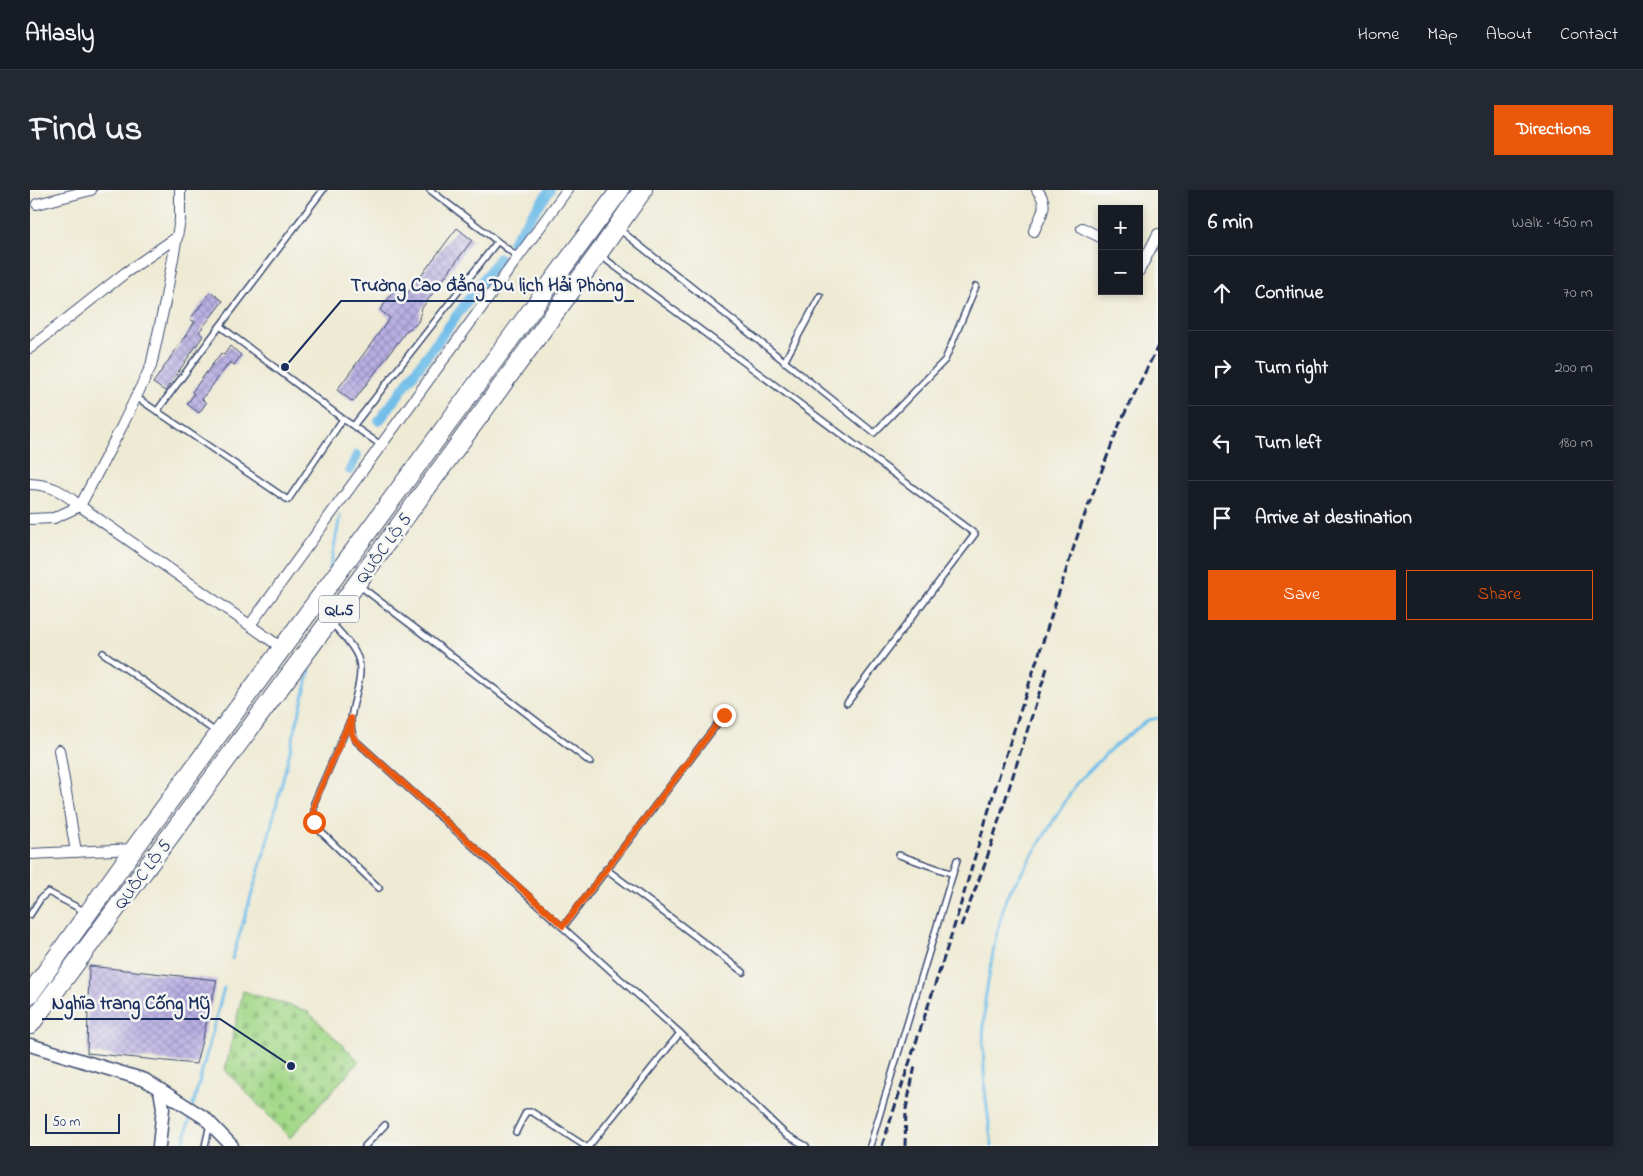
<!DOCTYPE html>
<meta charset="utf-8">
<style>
:root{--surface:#171b24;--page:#242831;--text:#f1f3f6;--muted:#9ea1a6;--line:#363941;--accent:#ea580c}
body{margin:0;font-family:"Indie Flower",sans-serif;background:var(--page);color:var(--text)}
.controls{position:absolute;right:15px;top:15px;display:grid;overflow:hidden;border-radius:0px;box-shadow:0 2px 8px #0003}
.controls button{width:45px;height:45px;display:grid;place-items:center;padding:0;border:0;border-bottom:1px solid var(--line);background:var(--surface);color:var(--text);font:25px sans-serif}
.scale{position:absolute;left:15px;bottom:12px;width:75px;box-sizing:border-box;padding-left:5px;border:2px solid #1b2f5e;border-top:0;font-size:14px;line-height:18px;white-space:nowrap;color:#1b2f5e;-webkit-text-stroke:4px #f6f6f2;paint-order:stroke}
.stop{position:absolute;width:15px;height:15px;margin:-11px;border:4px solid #ea580c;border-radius:50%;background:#fff}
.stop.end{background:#ea580c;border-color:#fff;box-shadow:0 1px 5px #0008}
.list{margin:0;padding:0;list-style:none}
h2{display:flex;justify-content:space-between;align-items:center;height:65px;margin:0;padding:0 20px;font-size:21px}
h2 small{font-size:16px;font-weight:400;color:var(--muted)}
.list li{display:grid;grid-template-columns:32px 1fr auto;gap:15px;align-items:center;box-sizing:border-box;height:75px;padding:0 20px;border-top:1px solid var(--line)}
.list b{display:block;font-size:19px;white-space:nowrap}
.list em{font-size:16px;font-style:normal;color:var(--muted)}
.actions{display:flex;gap:10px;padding:15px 20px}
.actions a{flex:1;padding:11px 0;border:1px solid var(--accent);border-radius:0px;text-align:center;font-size:18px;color:var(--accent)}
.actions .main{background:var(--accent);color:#fff}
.icon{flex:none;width:28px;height:28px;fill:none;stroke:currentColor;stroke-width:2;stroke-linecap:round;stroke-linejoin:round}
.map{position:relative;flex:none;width:1128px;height:956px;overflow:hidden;border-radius:0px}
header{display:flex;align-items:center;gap:30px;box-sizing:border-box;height:70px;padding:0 25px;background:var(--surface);border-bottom:1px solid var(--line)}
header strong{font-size:24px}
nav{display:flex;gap:28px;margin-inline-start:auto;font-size:18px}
.intro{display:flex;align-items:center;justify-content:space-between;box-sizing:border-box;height:120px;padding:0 30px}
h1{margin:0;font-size:35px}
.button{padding:12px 22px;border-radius:0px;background:var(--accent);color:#fff;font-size:18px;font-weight:700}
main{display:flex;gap:30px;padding:0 30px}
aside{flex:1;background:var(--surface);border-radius:0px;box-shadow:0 2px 8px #0003}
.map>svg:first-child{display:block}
</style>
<header>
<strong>Atlasly</strong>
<nav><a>Home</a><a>Map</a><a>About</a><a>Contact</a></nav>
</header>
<div class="intro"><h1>Find us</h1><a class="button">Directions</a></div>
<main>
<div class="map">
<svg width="1128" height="956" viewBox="0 0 1128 956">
<defs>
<pattern id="cemetery-stones" width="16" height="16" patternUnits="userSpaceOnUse" patternTransform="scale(1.25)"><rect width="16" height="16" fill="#a3d888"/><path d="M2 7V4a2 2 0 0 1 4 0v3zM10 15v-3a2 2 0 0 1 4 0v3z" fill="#8cba78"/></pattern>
<pattern id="building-cross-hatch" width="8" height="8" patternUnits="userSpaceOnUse" patternTransform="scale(1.25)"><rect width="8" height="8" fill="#b9afe3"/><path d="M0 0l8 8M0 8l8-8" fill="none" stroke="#968fbb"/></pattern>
</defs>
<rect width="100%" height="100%" fill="#f6f6f2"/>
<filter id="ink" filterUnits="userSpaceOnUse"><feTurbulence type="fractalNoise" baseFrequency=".02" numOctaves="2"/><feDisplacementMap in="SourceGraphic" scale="10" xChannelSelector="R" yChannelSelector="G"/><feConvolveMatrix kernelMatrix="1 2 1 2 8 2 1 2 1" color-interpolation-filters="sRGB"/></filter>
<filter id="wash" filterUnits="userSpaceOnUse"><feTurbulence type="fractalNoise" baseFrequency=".0096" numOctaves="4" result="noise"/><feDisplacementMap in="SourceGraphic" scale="20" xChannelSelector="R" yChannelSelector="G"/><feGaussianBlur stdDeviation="1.12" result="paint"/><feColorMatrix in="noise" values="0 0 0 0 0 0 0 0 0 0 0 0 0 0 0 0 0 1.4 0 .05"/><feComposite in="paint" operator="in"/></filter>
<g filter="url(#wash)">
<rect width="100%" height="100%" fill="#eeead3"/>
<polygon fill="url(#cemetery-stones)" stroke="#5f8473" points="213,801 277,821 329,871 260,948 195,880"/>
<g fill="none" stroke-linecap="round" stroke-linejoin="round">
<g stroke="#6fbde9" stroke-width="3">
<polyline points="300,379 310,326"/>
<polyline points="202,769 236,657 280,480"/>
<polyline points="163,915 194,798"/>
<polyline points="153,956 161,924"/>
<polyline points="962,956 955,902 953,855 955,810 965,751 976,708 1046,594 1082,558 1118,530 1128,528"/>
</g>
<g stroke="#6fbde9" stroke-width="10">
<polyline points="482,52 520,0"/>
<polyline points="349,231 469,68"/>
<polyline points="320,280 327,265"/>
</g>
</g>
<g id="blocks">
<g fill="url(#building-cross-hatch)">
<polygon points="427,38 442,50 392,118 388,132 383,137 377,140 323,212 307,200 360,128 350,120 367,97 377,104"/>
<polygon points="181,102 193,111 169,142 173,146 135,201 123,193 165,132 160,129"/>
<polygon points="200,156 211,165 204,175 200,172 172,209 176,213 169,223 157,214 164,204 162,202 191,163 194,165"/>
<polygon points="59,776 187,790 166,874 57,863"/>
</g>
</g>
</g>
<g filter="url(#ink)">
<use href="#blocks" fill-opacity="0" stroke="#3b4b70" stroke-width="1"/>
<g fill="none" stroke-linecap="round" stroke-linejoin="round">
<defs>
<g id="service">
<polyline points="293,0 190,136 313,229 351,255"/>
<polyline points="400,0 488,67"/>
<polyline points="589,39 844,243 915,170 946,96"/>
<polyline points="571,66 945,344 817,513"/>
<polyline points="754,172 790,106"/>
<polyline points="106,207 258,310 313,229"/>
<polyline points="127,221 190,136"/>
<polyline points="324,235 467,52"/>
<polyline points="330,396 560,572"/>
<path d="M302,433c9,11 23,24 27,38 6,27 -18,56 -3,80l324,292 105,101 21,12"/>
<polyline points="73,463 186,542"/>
<polyline points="319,533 284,613 284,632 288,639 349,698"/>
<polyline points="869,665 923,684"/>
<polyline points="576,679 713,782"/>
<polyline points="0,725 11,708 18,702 56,722"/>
<polyline points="533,737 694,525"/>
<polyline points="486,942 496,922 502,922 555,956"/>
<polyline points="175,956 180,934"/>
<polyline points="335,956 355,935"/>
<polyline points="559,956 650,843"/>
<polyline points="840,956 927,670"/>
</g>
<g id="minor">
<polyline points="150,0 150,30 135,112 121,176 92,236 50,316 252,458"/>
<polyline points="7,14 61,0"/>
<polyline points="1052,38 1072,48"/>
<path d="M1004,41c7,-16 16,-26 3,-41"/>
<polyline points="1109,81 1128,44"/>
<polyline points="0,158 95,83 147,47"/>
<path d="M0,294c23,1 33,8 50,22l-26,12 -24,1"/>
<polyline points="220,435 537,0"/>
<polyline points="29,560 46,662"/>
<polyline points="0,664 104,659"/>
</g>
<g id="tertiary">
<polyline points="0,855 115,890 175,928 202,956"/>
<polyline points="129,956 133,918 130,900"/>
</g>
<g id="trunk">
<polyline points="0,804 104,659 590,0"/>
<polyline points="0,835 300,430 568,64 613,0"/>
</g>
</defs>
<use href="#service" stroke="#3b4b70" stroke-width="8"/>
<use href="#minor" stroke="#3b4b70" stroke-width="12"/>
<use href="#tertiary" stroke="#3b4b70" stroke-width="15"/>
<use href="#trunk" stroke="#3b4b70" stroke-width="20"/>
<use href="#service" stroke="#fff" stroke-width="5"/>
<use href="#minor" stroke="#fff" stroke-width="10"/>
<use href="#tertiary" stroke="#fff" stroke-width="12"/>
<use href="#trunk" stroke="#fff" stroke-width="18"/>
<g stroke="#1b2f5e" stroke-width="3" stroke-dasharray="8 4" stroke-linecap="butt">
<polyline points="931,736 955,674 1018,475"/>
<polyline points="852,956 924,737 968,589 1052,332 1090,233 1128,156"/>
<polyline points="875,956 876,919 885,876"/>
</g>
</g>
</g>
<g fill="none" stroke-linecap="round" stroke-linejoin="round" filter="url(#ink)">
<polyline stroke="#ea580c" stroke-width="6" points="284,632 284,614 321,528 322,545 326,551 533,736 694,525"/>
</g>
<g text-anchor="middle" stroke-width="5" stroke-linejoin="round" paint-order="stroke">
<rect fill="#f6f6f2" stroke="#5d6b8a" stroke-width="1" x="289" y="405.5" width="40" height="27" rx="4"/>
<g font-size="16" font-weight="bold" fill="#1b2f5e">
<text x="309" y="425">QL.5</text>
</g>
<g font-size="18" fill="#1b2f5e" stroke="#f6f6f2">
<text transform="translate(353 358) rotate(-54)" y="6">QUỐC LỘ 5</text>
<text transform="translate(112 684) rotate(-53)" y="6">QUỐC LỘ 5</text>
</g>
</g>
<path fill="none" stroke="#1b2f5e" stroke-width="2" d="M255 177L311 111H604M261 876L190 829H12"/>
<g fill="#1b2f5e" stroke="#f6f6f2" stroke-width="2">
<circle cx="255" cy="177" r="5"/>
<circle cx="261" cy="876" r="5"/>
</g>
<g font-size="19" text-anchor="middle" font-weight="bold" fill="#1b2f5e" stroke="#f6f6f2" stroke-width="5" stroke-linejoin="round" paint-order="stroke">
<text x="457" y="101">Trường Cao đẳng Du lịch Hải Phòng</text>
<text x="101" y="819">Nghĩa trang Cống Mỹ</text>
</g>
</svg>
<div class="controls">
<button>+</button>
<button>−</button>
</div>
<div class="scale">50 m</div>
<div class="stop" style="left:284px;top:632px"></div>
<div class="stop end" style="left:694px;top:525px"></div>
</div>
<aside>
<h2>6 min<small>Walk · 450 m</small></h2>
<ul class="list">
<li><svg class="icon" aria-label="ahead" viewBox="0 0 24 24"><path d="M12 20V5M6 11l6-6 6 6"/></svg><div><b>Continue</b></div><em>70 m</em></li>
<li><svg class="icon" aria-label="right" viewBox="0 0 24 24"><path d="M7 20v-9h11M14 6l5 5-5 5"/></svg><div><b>Turn right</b></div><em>200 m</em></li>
<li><svg class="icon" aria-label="left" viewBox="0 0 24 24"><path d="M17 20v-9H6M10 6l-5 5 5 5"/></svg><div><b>Turn left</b></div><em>180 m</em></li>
<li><svg class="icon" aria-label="arrive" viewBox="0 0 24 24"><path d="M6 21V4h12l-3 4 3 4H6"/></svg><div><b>Arrive at destination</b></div></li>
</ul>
<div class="actions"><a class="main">Save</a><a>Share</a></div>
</aside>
</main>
